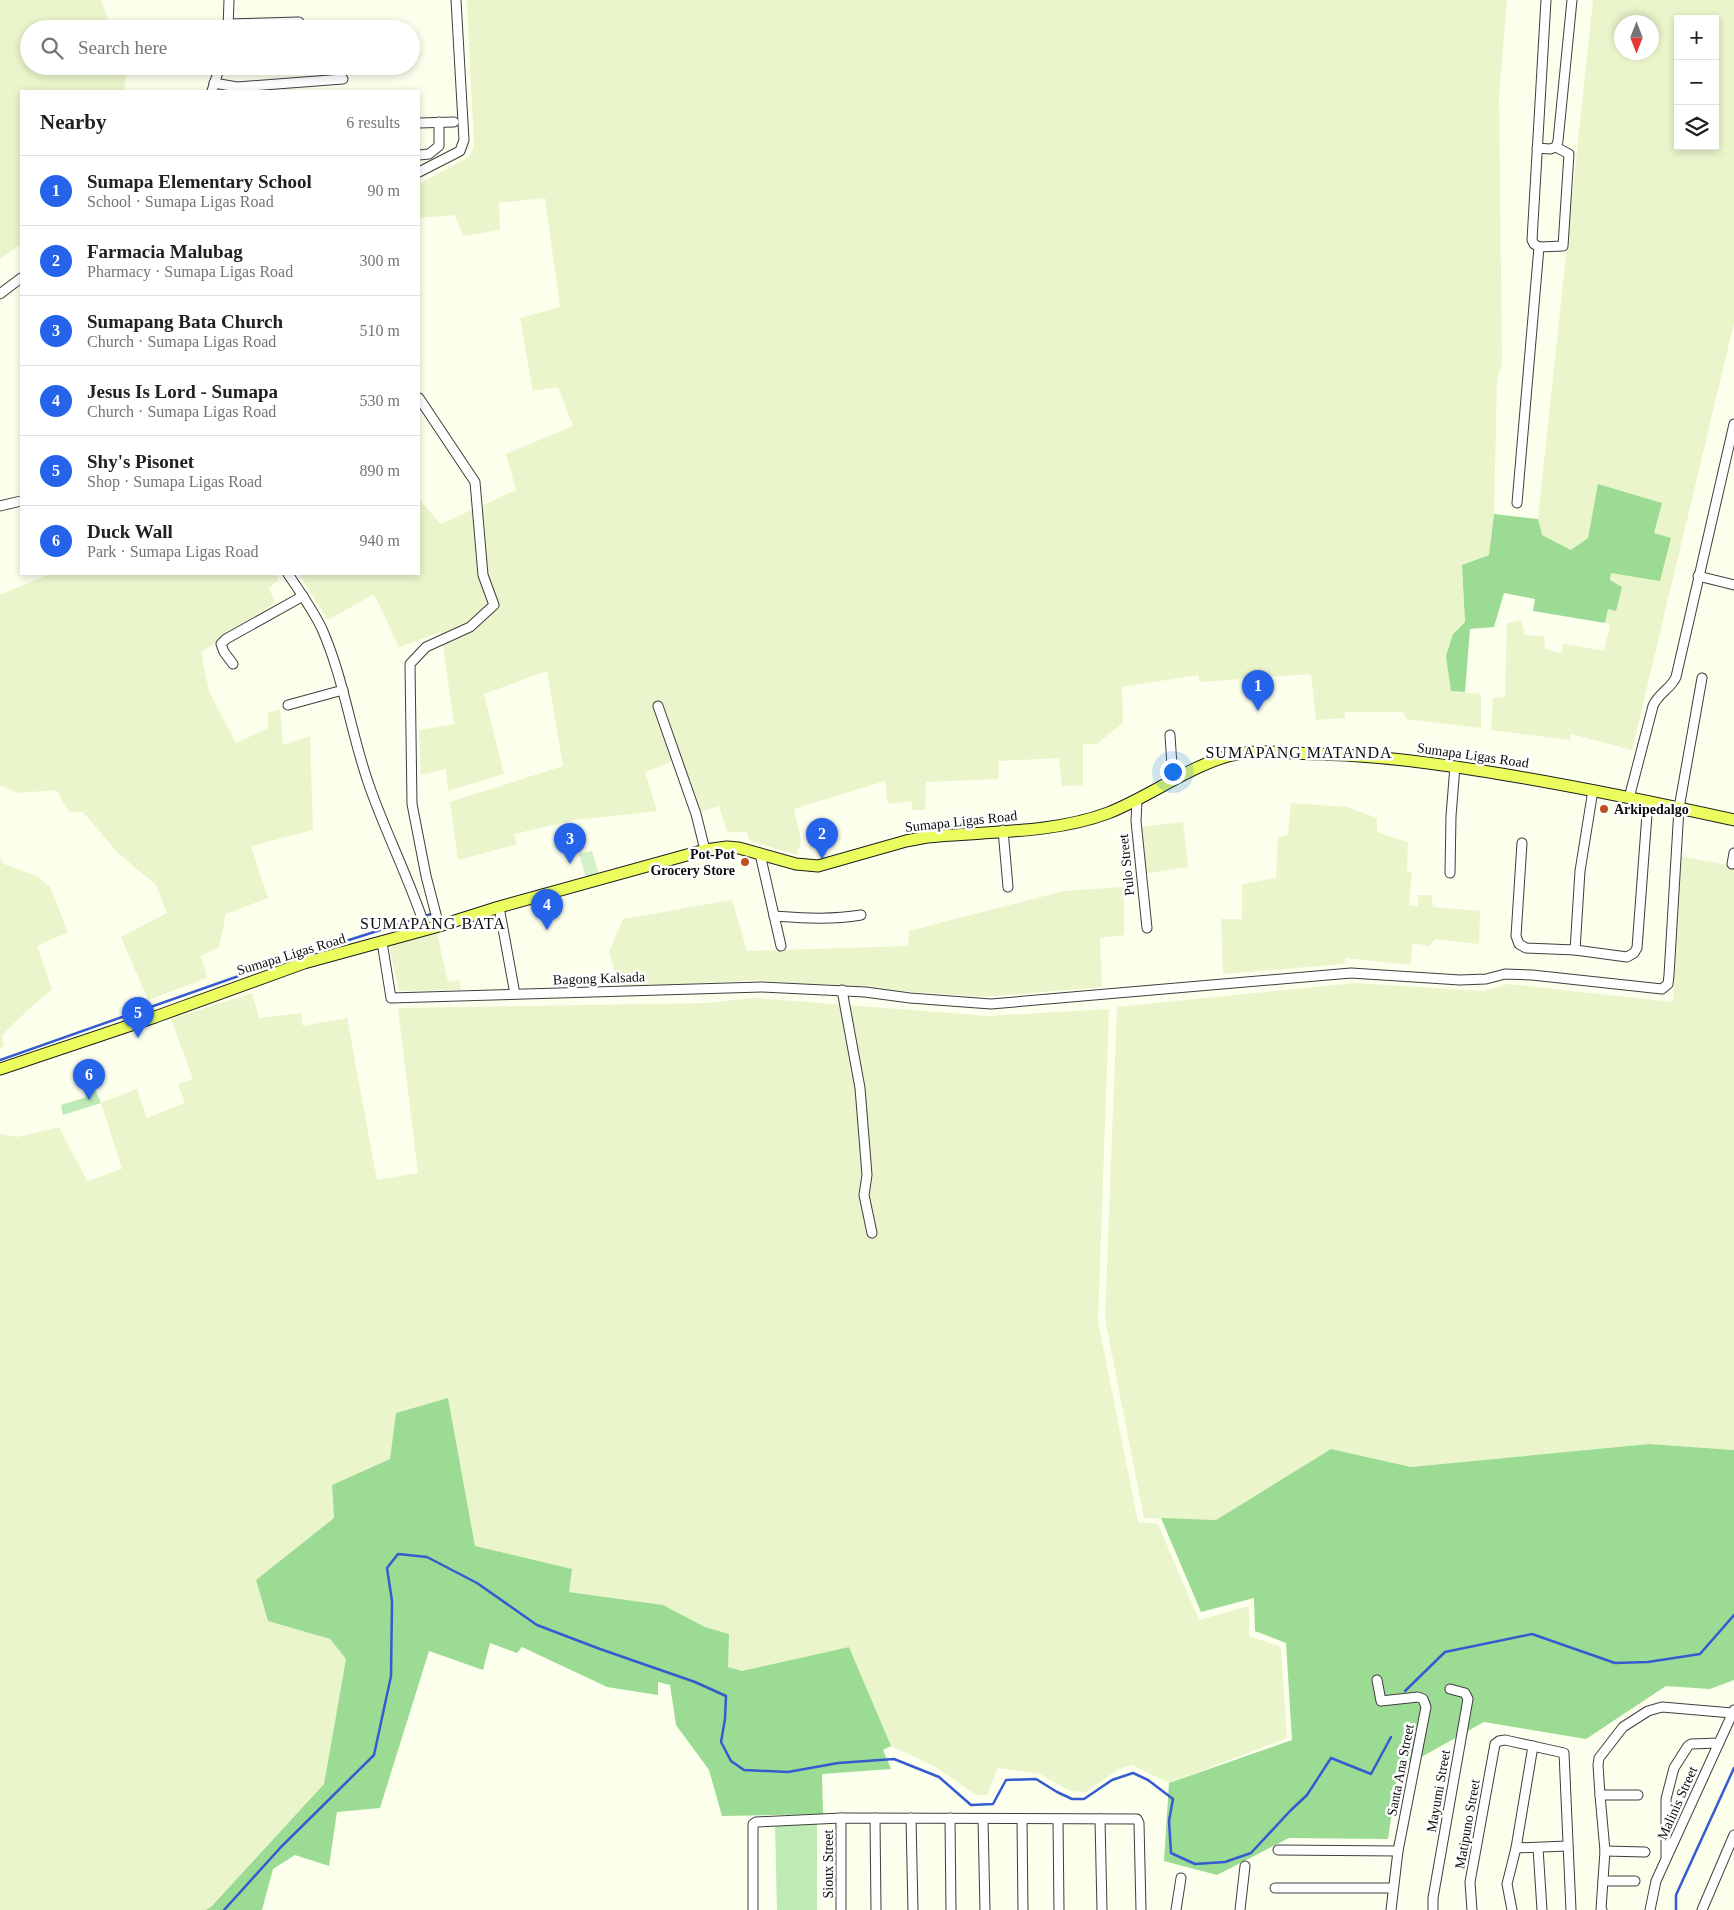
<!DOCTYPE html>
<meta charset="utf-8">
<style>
:root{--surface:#fff;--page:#f6f6f6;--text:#202124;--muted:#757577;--line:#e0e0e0;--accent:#2563eb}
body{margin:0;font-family:"Times New Roman",serif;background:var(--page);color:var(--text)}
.controls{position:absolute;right:15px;top:15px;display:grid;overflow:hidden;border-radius:0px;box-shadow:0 2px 8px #0003}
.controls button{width:45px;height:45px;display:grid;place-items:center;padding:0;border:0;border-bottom:1px solid var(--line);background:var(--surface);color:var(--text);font:25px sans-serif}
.compass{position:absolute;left:1614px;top:15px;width:45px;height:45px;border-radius:50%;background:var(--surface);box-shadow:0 2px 8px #0003;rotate:180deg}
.you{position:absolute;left:1172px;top:771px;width:18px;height:18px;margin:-12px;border:4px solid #fff;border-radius:50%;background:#1a73e8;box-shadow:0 0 0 8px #1a73e833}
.badge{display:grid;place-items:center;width:32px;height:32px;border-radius:50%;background:var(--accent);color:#fff;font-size:16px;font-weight:700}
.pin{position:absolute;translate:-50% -41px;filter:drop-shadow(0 1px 2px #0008)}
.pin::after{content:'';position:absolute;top:26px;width:18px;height:15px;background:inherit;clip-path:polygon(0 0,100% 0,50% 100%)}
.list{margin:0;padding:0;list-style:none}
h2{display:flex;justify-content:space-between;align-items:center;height:65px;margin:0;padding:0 20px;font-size:21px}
h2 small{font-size:16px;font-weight:400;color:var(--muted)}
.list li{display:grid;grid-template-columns:32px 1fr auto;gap:15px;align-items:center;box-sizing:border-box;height:70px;padding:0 20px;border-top:1px solid var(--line)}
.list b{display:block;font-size:19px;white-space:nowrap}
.list p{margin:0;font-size:16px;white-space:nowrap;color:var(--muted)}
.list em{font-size:16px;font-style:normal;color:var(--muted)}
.icon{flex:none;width:28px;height:28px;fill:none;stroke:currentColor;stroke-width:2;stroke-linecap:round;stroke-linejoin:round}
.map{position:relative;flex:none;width:1734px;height:1910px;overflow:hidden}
.search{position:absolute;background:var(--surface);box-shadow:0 2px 8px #0003;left:20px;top:20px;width:400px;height:55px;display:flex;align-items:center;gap:12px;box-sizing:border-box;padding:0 18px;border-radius:28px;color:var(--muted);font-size:19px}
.panel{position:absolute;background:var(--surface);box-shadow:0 2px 8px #0003;left:20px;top:90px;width:400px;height:485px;border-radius:0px}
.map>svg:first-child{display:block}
</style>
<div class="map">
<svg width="1734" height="1910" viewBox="0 0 1734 1910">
<rect width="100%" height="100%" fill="#fcffec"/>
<g fill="#eaf5cb" fill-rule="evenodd">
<polygon points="0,0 101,0 112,29 29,29 29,66 127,67 124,91 21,91 21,244 0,259"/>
<polygon points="467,0 1507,0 1499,98 1502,365 1497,378 1494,514 1489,555 1462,565 1465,622 1453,634 1451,691 1481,694 1481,728 1406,719 1403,712 1345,712 1345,718 1316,720 1311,674 1200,682 1198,675 1122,687 1123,723 1097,744 1083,744 1083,785 1062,786 1059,758 999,761 998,779 926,782 925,810 912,810 912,801 888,804 885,781 794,809 801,841 797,855 750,841 747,832 727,832 719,806 700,812 681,758 645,772 657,811 575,820 514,834 517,844 458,860 450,802 563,766 547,671 484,694 504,774 448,791 446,769 421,775 419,730 454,724 441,632 399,647 374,594 328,620 299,574 419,574 419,499 441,524 516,490 506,454 573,426 558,387 533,391 520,318 560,307 545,198 499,203 500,230 463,236 455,215 419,218 419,184 469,157 474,146"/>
<path d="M1593,0h141v323l-102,427 -61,-16 -1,6 -79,-10 2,-32 12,-1 2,-74 14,-3 4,15 19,1 1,13 17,4 1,-9 41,7 6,-26 -5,-2 3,-14 7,2 -5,-31 1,-7 60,-34 -17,-6 -55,-49 -11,54 -17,12 -29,-15 -4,-16zM1678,19h37v127h-37zM1622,22h30v30h-30z"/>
<polygon points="49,574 276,574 279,580 269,588 275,603 201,652 209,691 236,743 268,728 268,713 280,709 283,745 310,736 313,830 251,846 268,898 226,914 219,947 201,956 207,978 148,1000 121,937 167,913 156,885 118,853 83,812 69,812 56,790 19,793 2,786 0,787 0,595"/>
<polygon points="1291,803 1347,807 1377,818 1377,832 1408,842 1407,871 1412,873 1409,906 1418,906 1418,895 1431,895 1433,907 1480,911 1479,944 1435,939 1429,946 1412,943 1411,965 1346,958 1343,964 1223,974 1221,919 1242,919 1242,884 1276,878 1278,837 1288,835"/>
<polygon points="1183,822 1188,867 1143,874 1141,827"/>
<polygon points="1679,856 1734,866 1734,1450 1649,1444 1411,1467 1331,1449 1216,1520 1144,1518 1105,1319 1117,1007 1355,983 1483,991 1508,984 1673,1002"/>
<polygon points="0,859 4,864 36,876 50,887 68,932 37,946 52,989 29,1009 2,1035 4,1046 0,1048"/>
<polygon points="1124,887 1124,935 1100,938 1102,987 982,997 756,980 620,988 609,952 623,919 732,900 747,951 908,946 909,931 1064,891"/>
<polygon points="436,930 448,982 459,980 461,990 399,991 390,951 395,940"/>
<polygon points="252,993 259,1018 301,1013 303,1026 347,1018 377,1180 418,1173 398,1008 707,1003 754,998 988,1016 1109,1009 1098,1321 1138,1522 1158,1524 1199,1620 1249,1606 1249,1636 1281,1647 1287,1738 1169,1783 1132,1765 1119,1769 1086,1792 1070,1791 1040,1774 998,1768 987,1795 976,1795 936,1767 891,1746 849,1647 742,1671 728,1667 728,1634 705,1627 663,1605 569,1592 571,1569 475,1546 448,1398 396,1413 390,1459 332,1485 334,1518 256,1580 268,1621 330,1639 346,1659 324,1784 211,1907 205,1910 0,1910 0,1134 17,1137 59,1127 87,1181 122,1169 101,1103 137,1089 147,1118 185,1103 178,1084 193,1079 171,1019"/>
</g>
<g fill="#beeab5">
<polygon points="95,1089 101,1103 63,1115 61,1105 87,1097 85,1092"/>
<polygon points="817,1823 817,1910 777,1910 775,1825"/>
</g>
<g fill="#9bdb94">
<polygon points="1598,484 1662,503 1654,533 1671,538 1660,581 1611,573 1610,580 1622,587 1616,611 1608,609 1605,623 1533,611 1535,599 1504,593 1494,627 1470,629 1465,692 1451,691 1446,656 1453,634 1465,622 1462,565 1489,555 1494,514 1538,519 1542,535 1571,550 1588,538"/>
<polygon points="448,1398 475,1546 572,1569 569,1592 663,1605 705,1627 729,1634 728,1667 742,1671 849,1647 891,1746 883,1750 891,1769 822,1774 823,1814 722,1816 709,1770 676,1725 670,1685 658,1682 658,1695 607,1687 522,1647 517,1653 490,1643 483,1670 429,1651 380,1808 337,1812 329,1866 295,1855 273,1869 262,1910 205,1910 211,1907 324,1784 346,1659 330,1639 268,1621 256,1580 334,1518 332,1485 390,1459 396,1413"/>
<polygon points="1649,1444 1734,1450 1734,1680 1710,1689 1666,1686 1586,1739 1484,1722 1398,1770 1388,1839 1289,1838 1217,1875 1164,1861 1169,1783 1292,1740 1286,1643 1255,1631 1254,1598 1201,1612 1161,1518 1216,1520 1331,1449 1411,1467"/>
</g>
<polygon fill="#d4f1c7" points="592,851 600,878 587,882 579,854"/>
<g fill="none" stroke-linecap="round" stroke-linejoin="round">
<g stroke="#345bd0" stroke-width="2.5">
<polyline points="0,1060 267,966 434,913"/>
<polyline points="1405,1691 1445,1652 1532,1634 1615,1663 1648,1662 1700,1654 1734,1615"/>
<polyline points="224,1910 281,1847 374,1755 391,1676 392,1601 387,1568 398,1554 427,1557 477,1583 537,1625 600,1649 695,1682 726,1696 725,1719 721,1742 731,1761 744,1770 788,1772 838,1763 894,1759 939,1777 971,1805 993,1804 1006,1780 1036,1779 1057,1792 1072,1799 1084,1799 1112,1780 1133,1773 1148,1780 1173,1799 1169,1821 1171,1853 1195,1864 1225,1862 1251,1853 1290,1811 1307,1795 1331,1758 1371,1774 1391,1737"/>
<polyline points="1676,1910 1676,1895 1734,1768"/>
</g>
<defs>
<g id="minor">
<polyline points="228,24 299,22"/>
<polyline points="228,29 229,0"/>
<polyline points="214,83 237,87 343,79"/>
<polyline points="212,91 220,66"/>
<polyline points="419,123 454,122"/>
<polyline points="1537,148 1550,149 1556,147 1558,141 1572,0"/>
<polyline points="419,155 429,154 439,146 439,122"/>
<polyline points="419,172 460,151 464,140 456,0"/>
<polyline points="1539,247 1563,246 1569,154 1556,147"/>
<polyline points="0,294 21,278"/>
<polyline points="419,398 475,482 483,575 494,605 470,627 426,647 410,664 412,804 426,876 439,926"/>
<polyline points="1517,503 1539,247 1534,244 1532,240 1546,0"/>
<polyline points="0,506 21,501"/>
<path d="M288,574c12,18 25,36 34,55 22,50 29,105 47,156 17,49 41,95 57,145"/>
<polyline points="1698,576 1734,585"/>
<polyline points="233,664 224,652 221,644 226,639 303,596"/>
<polyline points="288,705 343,690"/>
<polyline points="658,706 696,814 705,850"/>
<polyline points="1170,735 1173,781"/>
<path d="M1629,798l24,-92c5,-13 18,-17 23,-29l58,-253"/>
<polyline points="1137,800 1136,821 1147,928"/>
<polyline points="1003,830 1008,887"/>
<polyline points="1522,843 1516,936 1519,944 1526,948 1575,950 1627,957 1634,953 1637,948 1648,801"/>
<polyline points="760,854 781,946"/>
<polyline points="1732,864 1734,853"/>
<polyline points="1450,873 1451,816 1455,766"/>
<polyline points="499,907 515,994"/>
<path d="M774,916c30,2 57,4 87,-1"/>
<polyline points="382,942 391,998 762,987 865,992 910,998 991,1004 1351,973 1460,980 1486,979 1505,974 1532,975 1662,989 1668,984 1669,975 1679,808 1702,678"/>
<polyline points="1575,950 1580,871 1593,790"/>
<polyline points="842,990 860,1088 867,1175 864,1195 872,1233"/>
<polyline points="1377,1680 1381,1701 1418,1697 1423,1699 1426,1707 1398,1851 1391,1910"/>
<polyline points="1600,1795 1638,1795"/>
<polyline points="841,1818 841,1910"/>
<polyline points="875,1818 876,1910"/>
<polyline points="911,1818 913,1910"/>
<polyline points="950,1818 951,1910"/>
<polyline points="983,1819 985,1910"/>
<polyline points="1022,1819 1023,1910"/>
<polyline points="1058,1819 1059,1910"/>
<polyline points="1100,1819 1102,1910"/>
<polyline points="1516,1848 1567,1846"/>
<polyline points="1538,1848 1542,1910"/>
<polyline points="1278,1850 1398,1851"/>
<polyline points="1605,1851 1645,1852"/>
<polyline points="1666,1856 1666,1799 1674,1768 1688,1746 1691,1744 1719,1743"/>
<polyline points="1603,1881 1635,1881"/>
<polyline points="1275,1888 1393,1888"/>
<polyline points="753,1910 753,1824 756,1822 841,1818 1137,1819 1139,1823 1141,1910"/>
<polyline points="1176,1910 1181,1878"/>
<polyline points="1240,1910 1245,1866"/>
<polyline points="1433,1910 1433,1898 1468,1699 1465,1693 1450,1689"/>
<polyline points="1472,1910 1470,1882 1495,1744 1499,1741 1505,1740 1564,1753 1571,1910"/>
<polyline points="1512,1910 1507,1884 1516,1848 1533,1746"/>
<polyline points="1602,1910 1601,1909 1605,1851 1600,1795 1598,1765 1599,1758 1623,1727 1648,1711 1662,1707 1732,1713"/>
<polyline points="1650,1910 1656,1881 1734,1710"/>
<polyline points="1702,1910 1734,1835"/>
</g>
<path id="major" d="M0,1069l155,-52 149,-54 135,-37 60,-19 206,-57 22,-3 12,1 57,16 22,2 88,-25 21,-4c59,-6 125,-3 181,-24 41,-16 78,-45 120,-57 26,-7 61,-3 87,-2 63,1 125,10 186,20 78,13 156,29 233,46"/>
</defs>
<use href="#minor" stroke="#3f3f3f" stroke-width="11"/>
<use href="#major" stroke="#1d1d1d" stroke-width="13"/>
<use href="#minor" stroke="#fff" stroke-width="9"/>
<use href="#major" stroke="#ebfc5f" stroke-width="11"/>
</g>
<g fill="#bf5121" stroke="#fff" stroke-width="2">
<circle cx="1604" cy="809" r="5"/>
<circle cx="745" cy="862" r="5"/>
</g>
<g text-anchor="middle" stroke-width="5" stroke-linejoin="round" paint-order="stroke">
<g font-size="14" fill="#0c0c0c" stroke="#fff">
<text transform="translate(1473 755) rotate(8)" y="5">Sumapa Ligas Road</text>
<text transform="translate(961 821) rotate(-6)" y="5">Sumapa Ligas Road</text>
<text transform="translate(1126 865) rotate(-96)" y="5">Pulo Street</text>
<text transform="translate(291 954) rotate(-17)" y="5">Sumapa Ligas Road</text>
<text transform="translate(599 978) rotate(-2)" y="5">Bagong Kalsada</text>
<text transform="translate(1400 1770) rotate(-79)" y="5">Santa Ana Street</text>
<text transform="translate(1438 1791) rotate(-80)" y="5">Mayumi Street</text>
<text transform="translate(1677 1803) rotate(-66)" y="5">Malinis Street</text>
<text transform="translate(1467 1824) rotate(-80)" y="5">Matipuno Street</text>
<text transform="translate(828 1864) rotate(-90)" y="5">Sioux Street</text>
</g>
<g font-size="14" font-weight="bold" fill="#0c0c0c" stroke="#fff" text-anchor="start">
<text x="1614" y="814">Arkipedalgo</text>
<text x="735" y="859" text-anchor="end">Pot-Pot<tspan x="735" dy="16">Grocery Store</tspan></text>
</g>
<g font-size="16" letter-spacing="1" fill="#0c0c0c" stroke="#fff">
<text x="1299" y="758">SUMAPANG MATANDA</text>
<text x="433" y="929">SUMAPANG BATA</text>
</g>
</g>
</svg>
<div class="controls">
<button>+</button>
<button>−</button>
<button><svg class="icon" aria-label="layers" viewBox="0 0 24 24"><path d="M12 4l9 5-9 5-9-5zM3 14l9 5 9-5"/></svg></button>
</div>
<svg class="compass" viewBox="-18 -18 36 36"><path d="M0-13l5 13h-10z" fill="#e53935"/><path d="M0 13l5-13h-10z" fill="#757577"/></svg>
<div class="you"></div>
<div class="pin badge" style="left:1258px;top:711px">1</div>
<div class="pin badge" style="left:822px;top:859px">2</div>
<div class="pin badge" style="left:570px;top:864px">3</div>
<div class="pin badge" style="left:547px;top:930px">4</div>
<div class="pin badge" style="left:138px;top:1038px">5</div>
<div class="pin badge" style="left:89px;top:1100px">6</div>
<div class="search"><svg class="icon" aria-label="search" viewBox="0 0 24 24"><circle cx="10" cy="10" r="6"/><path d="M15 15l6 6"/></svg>Search here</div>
<section class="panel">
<h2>Nearby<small>6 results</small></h2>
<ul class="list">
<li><span class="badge">1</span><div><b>Sumapa Elementary School</b><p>School · Sumapa Ligas Road</p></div><em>90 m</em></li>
<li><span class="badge">2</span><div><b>Farmacia Malubag</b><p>Pharmacy · Sumapa Ligas Road</p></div><em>300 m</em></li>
<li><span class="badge">3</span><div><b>Sumapang Bata Church</b><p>Church · Sumapa Ligas Road</p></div><em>510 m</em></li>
<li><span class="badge">4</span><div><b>Jesus Is Lord - Sumapa</b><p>Church · Sumapa Ligas Road</p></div><em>530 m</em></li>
<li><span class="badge">5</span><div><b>Shy's Pisonet</b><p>Shop · Sumapa Ligas Road</p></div><em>890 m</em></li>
<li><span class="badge">6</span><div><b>Duck Wall</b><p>Park · Sumapa Ligas Road</p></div><em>940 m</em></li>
</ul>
</section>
</div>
